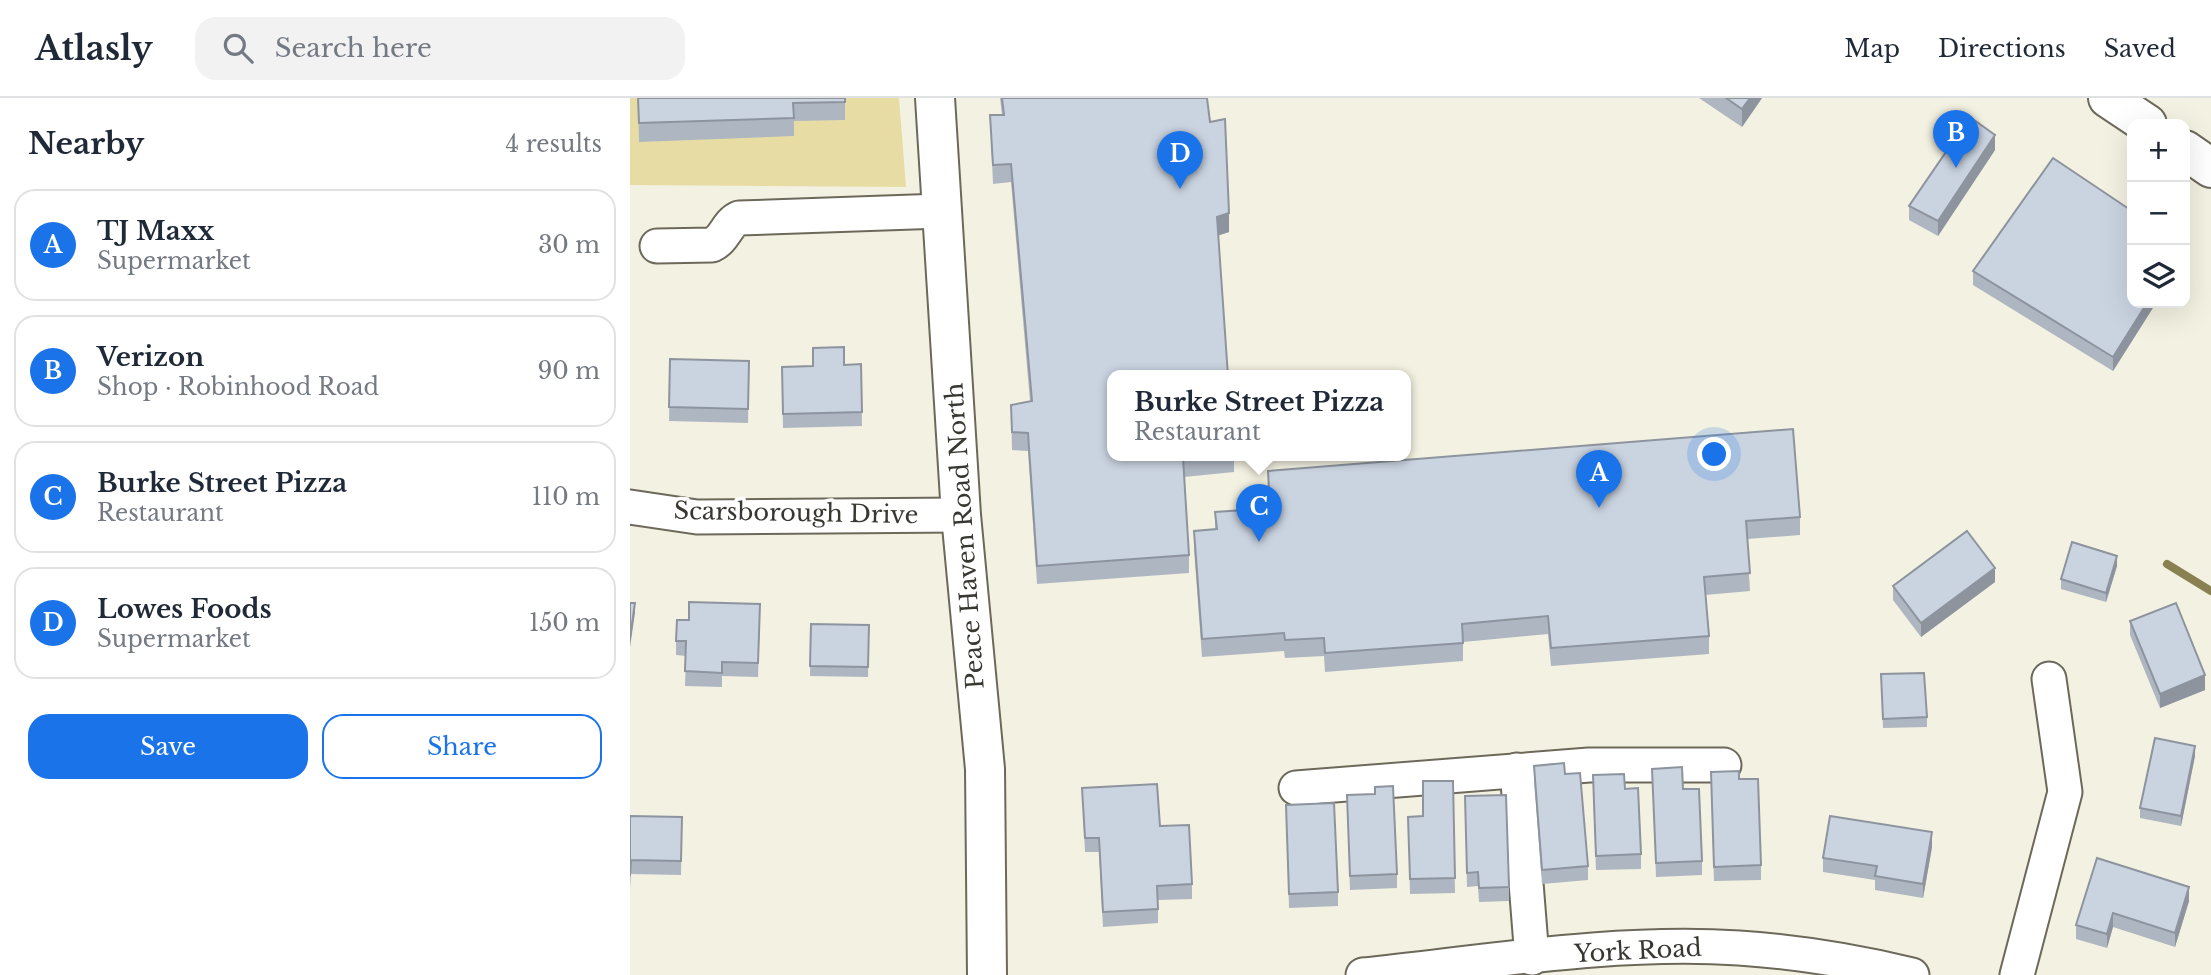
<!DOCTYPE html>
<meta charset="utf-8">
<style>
:root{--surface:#fff;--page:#f2f2f3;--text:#1f2937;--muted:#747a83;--line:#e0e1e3;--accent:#1a73e8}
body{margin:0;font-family:"Libre Baskerville",serif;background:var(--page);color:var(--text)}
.controls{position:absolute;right:21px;top:21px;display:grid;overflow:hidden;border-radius:14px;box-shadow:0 7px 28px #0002}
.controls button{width:63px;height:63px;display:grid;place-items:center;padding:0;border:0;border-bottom:2px solid var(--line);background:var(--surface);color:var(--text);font:35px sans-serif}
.you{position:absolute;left:1085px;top:357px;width:24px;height:24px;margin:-18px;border:5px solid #fff;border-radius:50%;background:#1a73e8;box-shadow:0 0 0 10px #1a73e833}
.badge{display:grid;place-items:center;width:46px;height:46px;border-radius:50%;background:var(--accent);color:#fff;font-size:23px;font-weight:700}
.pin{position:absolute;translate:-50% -58px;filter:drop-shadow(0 2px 4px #0008)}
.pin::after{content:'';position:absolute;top:37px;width:24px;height:21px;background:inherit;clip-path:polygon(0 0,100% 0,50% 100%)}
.popup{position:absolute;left:477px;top:272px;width:304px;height:91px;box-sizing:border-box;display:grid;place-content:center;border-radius:14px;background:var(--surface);filter:drop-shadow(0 2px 5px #0005);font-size:23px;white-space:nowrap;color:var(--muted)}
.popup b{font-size:26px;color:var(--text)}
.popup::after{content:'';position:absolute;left:50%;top:100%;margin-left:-14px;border:14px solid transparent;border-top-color:var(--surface)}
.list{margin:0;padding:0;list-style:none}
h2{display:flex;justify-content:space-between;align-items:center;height:91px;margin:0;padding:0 28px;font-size:30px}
h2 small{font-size:23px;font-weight:400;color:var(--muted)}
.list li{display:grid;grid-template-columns:46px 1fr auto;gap:21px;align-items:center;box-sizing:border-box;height:112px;margin:0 14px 14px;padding:0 14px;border:2px solid var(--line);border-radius:21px}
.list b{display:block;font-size:26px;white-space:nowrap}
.list p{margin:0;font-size:23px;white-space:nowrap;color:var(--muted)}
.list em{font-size:23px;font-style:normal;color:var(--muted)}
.actions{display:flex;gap:14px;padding:21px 28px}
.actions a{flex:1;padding:16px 0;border:2px solid var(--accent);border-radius:21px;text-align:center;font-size:24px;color:var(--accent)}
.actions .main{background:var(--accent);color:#fff}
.icon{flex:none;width:38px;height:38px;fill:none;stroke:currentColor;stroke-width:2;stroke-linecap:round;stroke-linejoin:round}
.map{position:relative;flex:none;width:1581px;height:877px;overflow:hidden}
header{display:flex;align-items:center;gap:42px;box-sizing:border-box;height:98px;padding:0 35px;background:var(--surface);border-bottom:2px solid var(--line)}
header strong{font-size:33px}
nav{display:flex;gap:38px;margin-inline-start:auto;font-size:24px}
.search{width:490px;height:63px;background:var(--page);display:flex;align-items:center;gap:18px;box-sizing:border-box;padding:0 24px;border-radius:21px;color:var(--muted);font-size:26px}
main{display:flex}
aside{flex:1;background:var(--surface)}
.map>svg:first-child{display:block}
</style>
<header>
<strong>Atlasly</strong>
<div class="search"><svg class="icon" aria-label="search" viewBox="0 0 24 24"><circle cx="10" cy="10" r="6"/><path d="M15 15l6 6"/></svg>Search here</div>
<nav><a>Map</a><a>Directions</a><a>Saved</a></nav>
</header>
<main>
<aside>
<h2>Nearby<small>4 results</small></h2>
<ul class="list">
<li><span class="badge">A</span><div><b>TJ Maxx</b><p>Supermarket</p></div><em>30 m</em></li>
<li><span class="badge">B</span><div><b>Verizon</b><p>Shop · Robinhood Road</p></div><em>90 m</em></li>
<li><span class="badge">C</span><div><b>Burke Street Pizza</b><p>Restaurant</p></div><em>110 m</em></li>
<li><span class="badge">D</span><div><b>Lowes Foods</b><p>Supermarket</p></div><em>150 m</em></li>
</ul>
<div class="actions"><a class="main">Save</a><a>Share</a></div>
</aside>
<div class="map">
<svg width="1581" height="877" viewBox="0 0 1581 877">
<rect width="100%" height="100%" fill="#f3f1e1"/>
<polygon fill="#e7dda4" points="0,0 269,0 276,89 0,87"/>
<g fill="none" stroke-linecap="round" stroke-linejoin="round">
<polyline stroke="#8a8152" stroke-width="8" points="1537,466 1581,493"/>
<defs>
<g id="minor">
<path d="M27,148l55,-1c13,-6 15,-22 27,-27l203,-7"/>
<polyline points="0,409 67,419 331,417"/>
<polyline points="887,672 902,860"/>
<polyline points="666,690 959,667 1094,667"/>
<path d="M733,877c124,-13 251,-35 376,-27 59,4 115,13 173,27"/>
<polyline points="1387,877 1435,694 1419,581"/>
</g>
<g id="major">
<polyline points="305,0 331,417 355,671 357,877"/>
<polyline points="1478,0 1517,26"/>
<polyline points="1555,52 1581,70"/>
</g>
</defs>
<use href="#minor" stroke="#6c695b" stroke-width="37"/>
<use href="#major" stroke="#6c695b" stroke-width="42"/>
<use href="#minor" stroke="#fff" stroke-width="33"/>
<use href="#major" stroke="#fff" stroke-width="38"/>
</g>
<g fill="#aeb6c2">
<polygon points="8,0 215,0 215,22 164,23 164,38 9,44"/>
<polygon points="370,0 577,0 599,134 588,137 482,358 604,358 604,374 554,379 559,457 559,475 407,486 398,353 382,352 381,307 400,303 381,84 363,86 360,17 372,17"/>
<polygon points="1069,0 1132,0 1112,29"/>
<polygon points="1365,52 1308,138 1279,122 1279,108"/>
<polygon points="1343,173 1502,205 1526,205 1483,273 1343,187"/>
<polygon points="40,261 119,263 118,325 39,323"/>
<polygon points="231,266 232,328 153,330 152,269"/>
<polygon points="638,373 1170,419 1170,437 1117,441 1120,493 1075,497 1079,538 1079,556 921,568 918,536 833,544 833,563 695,574 694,558 655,560 654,553 572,559 564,451 564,433 585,431 585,414 613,412 613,395 638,393"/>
<polygon points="1487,468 1476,504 1431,491 1431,481"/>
<polygon points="1365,484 1291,539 1263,502 1263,488"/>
<polygon points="130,521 128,579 92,578 92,589 55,588 56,558 46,557 46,543 59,522"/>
<polygon points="1500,523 1575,592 1530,610 1500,537"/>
<polygon points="181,526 239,527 238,579 180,578"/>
<polygon points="1251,576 1297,619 1297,629 1253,630"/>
<polygon points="1565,658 1551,728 1510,720 1510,710"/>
<polygon points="904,668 935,676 958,768 958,782 912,786 904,682"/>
<polygon points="1022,671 1072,763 1072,777 1026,779"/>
<polygon points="1109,681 1131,767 1131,782 1084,783 1081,688"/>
<polygon points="823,683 825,795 780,796 778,719 793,718"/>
<polygon points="452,690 530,728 562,786 562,801 528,802 528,825 473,829 469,754 455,754"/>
<polygon points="995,691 1011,756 1011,771 966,772 963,692"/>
<polygon points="745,696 767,776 767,790 720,792 717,697"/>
<polygon points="835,698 879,789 879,803 849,804 848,788 837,789"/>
<polygon points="656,707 708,794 708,808 659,810"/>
<polygon points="0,718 52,719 51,777 1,776 0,792"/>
<polygon points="1302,749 1293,800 1245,792 1245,782 1193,774 1193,760"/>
<polygon points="1467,760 1559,803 1545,849 1483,829 1477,850 1446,841 1446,827"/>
</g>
<g fill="#8d949e">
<polygon points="1120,0 1132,0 1112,29 1112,11"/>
<polygon points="1365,37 1365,52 1308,138 1308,123"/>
<polygon points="599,115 599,134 587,138 587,119"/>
<polygon points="1517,205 1526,205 1483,273 1483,259"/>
<polygon points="1487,458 1487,468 1476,504 1476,495"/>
<polygon points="1365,470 1365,484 1291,539 1291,525"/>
<polygon points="5,505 5,515 0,549 0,539"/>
<polygon points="1575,577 1575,592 1530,610 1530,596"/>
<polygon points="1565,648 1565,658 1551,728 1551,718"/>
<polygon points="1302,734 1302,749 1293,800 1293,786"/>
<polygon points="1559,789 1559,803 1545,849 1545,835"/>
<polygon points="1483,815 1483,829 1477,850 1477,836"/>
</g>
<g fill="#cad4e1" stroke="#8d949e" stroke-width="2">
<polygon points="8,0 215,0 215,4 163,5 164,20 9,25"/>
<polygon points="372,0 577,0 580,24 595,21 599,115 587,119 598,278 482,278 482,358 578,358 553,360 559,457 407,468 398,335 382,334 381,307 402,303 381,66 363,67 360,17 374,17"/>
<polygon points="1096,0 1120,0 1112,11"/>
<polygon points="1340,19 1365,37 1308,123 1279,108"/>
<polygon points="1423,60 1502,113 1502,205 1517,205 1483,259 1343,173"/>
<polygon points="214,249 214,267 231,266 232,314 153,316 152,269 183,268 183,250"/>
<polygon points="40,261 119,263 118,311 39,309"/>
<polygon points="1163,331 1170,419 1116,423 1120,475 1074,479 1079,538 921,550 918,518 832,526 833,545 695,555 694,540 655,542 654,535 572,541 564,433 587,431 585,414 614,412 613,395 639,393 638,373"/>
<polygon points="1337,433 1365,470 1291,525 1263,488"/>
<polygon points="1442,444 1487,458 1476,495 1431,481"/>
<polygon points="59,504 130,506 128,565 92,564 92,575 55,573 56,543 46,543 47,522 59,522"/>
<polygon points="0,505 5,505 0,539"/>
<polygon points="1546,505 1575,577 1530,596 1500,523"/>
<polygon points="181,526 239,527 238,569 180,568"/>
<polygon points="1294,575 1297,619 1253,621 1251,576"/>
<polygon points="1525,640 1565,648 1551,718 1510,710"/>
<polygon points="934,665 935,676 950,675 958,768 912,772 904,668"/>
<polygon points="1052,669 1053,691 1069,691 1072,763 1026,765 1022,671"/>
<polygon points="1109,673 1109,681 1128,681 1131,767 1084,769 1081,674"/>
<polygon points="994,676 995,691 1008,690 1011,756 966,758 963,677"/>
<polygon points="793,683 823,683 825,780 780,781 778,719 793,718"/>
<polygon points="527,686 530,728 559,727 562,786 527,788 528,811 473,814 469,740 455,740 452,690"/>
<polygon points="763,688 767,776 720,778 717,697 745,696 745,689"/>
<polygon points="876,697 879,789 849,790 848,774 837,775 835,698"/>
<polygon points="704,705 708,794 659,796 656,707"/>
<polygon points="0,718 52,719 51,763 1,762 0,778"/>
<polygon points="1200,718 1302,734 1293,786 1245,778 1247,768 1193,760"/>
<polygon points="1467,760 1559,789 1545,835 1483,815 1477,836 1446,827"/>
</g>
<g text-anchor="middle" stroke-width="7" stroke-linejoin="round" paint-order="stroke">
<g font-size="24" fill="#383731" stroke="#fff">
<text transform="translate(166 415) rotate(1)" y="8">Scarsborough Drive</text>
<text transform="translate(335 438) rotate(-94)" y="8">Peace Haven Road North</text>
<text transform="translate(1008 853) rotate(-3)" y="8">York Road</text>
</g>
</g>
</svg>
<div class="controls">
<button>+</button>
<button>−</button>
<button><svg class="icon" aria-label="layers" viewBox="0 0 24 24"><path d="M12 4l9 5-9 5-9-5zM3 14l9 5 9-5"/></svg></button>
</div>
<div class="you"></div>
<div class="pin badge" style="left:969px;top:410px">A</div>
<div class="pin badge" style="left:1326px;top:70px">B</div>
<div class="pin badge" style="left:629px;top:444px">C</div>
<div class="popup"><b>Burke Street Pizza</b>Restaurant</div>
<div class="pin badge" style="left:550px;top:91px">D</div>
</div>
</main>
